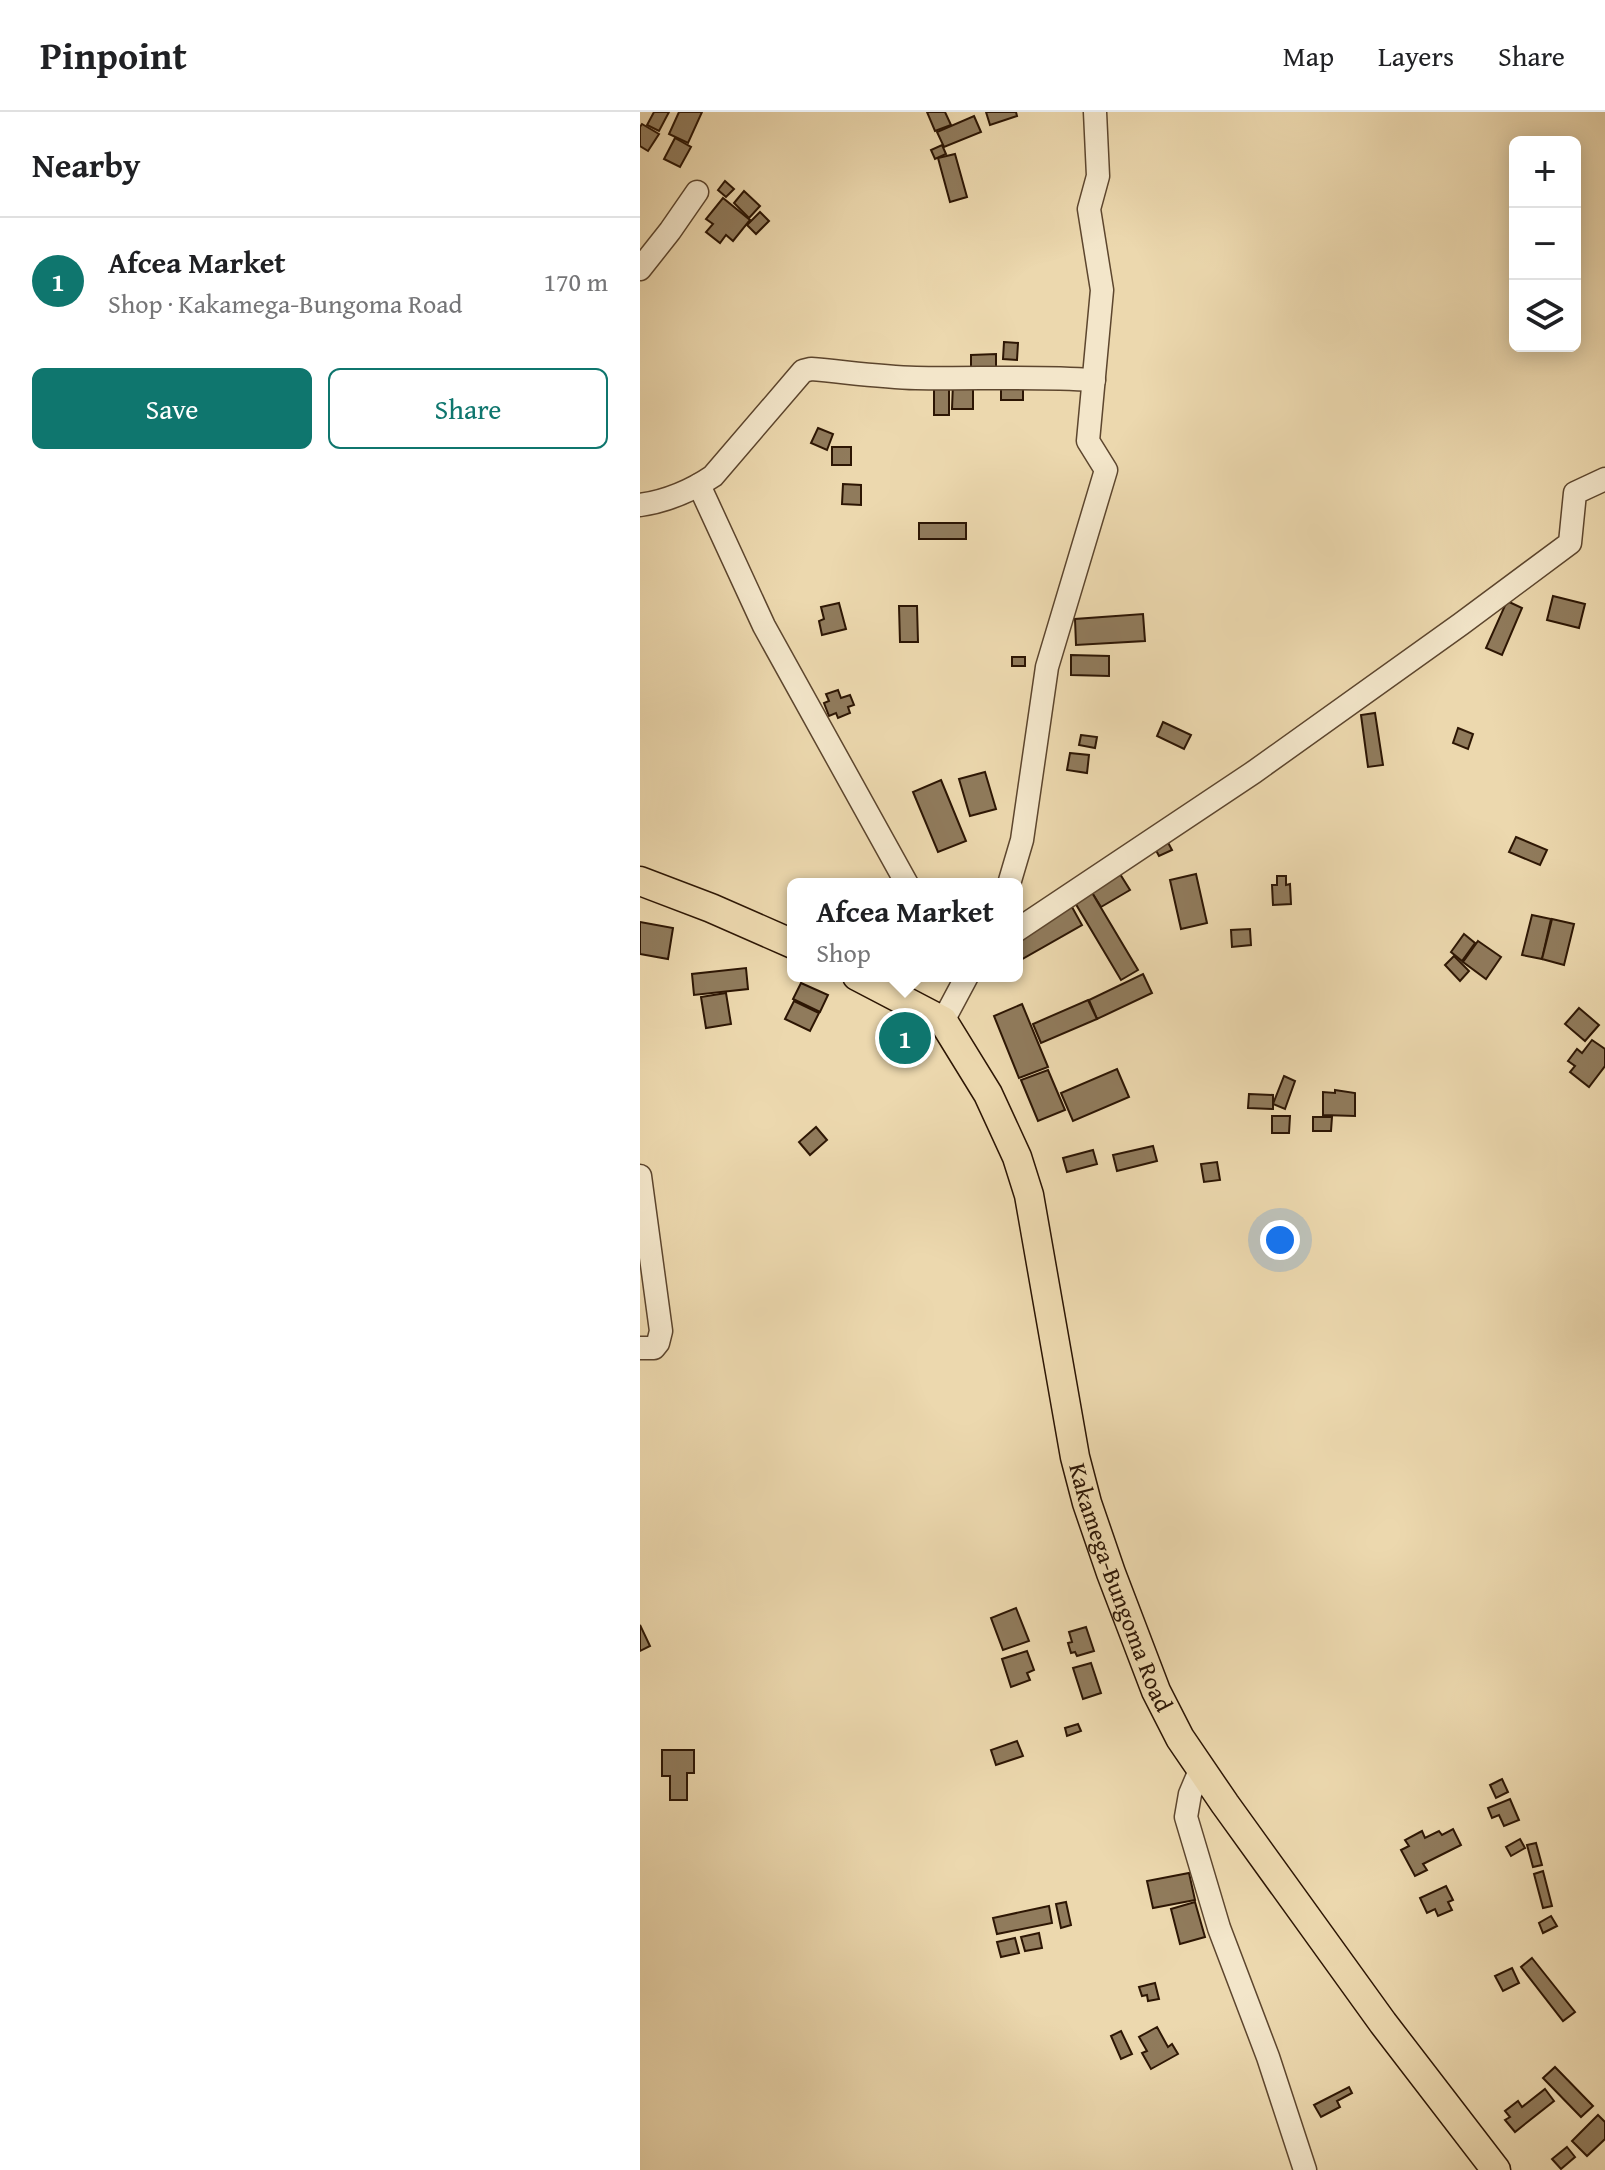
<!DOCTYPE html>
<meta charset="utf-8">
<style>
:root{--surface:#fff;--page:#f2f2f2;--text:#202124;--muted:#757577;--line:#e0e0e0;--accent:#0f766e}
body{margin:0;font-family:"Gentium Book Plus",serif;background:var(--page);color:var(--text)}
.controls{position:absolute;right:24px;top:24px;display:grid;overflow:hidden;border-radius:12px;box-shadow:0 4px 20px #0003}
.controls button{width:72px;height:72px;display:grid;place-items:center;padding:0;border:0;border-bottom:2px solid var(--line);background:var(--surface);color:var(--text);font:40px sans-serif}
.you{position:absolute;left:640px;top:1128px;width:28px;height:28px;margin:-20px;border:6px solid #fff;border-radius:50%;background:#1a73e8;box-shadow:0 0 0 12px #1a73e833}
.badge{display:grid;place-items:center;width:52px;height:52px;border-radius:50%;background:var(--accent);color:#fff;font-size:26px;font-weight:700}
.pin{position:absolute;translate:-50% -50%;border:4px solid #fff;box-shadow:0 2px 8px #0006}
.popup{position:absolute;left:147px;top:766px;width:236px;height:104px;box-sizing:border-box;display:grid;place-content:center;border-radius:12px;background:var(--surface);filter:drop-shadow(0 2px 6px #0005);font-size:26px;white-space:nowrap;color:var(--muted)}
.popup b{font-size:30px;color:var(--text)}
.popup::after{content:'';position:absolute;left:50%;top:100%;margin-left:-16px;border:16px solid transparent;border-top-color:var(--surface)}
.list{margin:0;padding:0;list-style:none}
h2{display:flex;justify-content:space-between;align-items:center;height:104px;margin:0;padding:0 32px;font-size:34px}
h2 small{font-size:26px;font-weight:400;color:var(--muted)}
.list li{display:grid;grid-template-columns:52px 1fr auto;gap:24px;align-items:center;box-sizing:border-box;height:128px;padding:0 32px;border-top:2px solid var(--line)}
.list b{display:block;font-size:30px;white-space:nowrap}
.list p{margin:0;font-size:26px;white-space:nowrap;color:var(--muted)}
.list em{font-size:26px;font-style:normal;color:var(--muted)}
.actions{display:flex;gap:16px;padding:24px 32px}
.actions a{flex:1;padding:18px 0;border:2px solid var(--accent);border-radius:12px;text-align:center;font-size:28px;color:var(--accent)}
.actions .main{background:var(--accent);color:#fff}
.icon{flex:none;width:44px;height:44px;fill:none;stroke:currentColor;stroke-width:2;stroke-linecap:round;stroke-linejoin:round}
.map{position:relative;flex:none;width:965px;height:2058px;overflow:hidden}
header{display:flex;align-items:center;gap:48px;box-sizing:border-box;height:112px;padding:0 40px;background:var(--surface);border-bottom:2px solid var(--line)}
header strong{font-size:38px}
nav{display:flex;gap:44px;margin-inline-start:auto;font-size:28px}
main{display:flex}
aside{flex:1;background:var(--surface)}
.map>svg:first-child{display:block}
</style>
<header>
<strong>Pinpoint</strong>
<nav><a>Map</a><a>Layers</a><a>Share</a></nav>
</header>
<main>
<aside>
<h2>Nearby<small></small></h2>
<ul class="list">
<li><span class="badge">1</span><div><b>Afcea Market</b><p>Shop · Kakamega-Bungoma Road</p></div><em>170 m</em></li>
</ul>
<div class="actions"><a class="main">Save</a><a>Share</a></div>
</aside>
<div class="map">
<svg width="965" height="2058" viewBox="0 0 965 2058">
<rect width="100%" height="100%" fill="#ecd8ae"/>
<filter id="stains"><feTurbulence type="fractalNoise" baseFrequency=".0025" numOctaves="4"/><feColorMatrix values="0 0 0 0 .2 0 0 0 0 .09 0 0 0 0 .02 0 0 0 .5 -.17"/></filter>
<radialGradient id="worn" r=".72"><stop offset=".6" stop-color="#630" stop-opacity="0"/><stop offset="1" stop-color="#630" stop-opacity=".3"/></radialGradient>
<g fill="#907b5c" stroke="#2d1604" stroke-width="2">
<polygon points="14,0 29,0 19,19 7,13"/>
<polygon points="39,0 62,0 48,31 29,22"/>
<polygon points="287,0 305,0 311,13 295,19"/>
<polygon points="346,0 376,0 377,4 350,13"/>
<polygon points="334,4 341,20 304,35 297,20"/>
<polygon points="2,12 19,22 8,39 0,34 0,15"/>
<polygon points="35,26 51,35 40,55 24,47"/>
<polygon points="302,33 306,42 295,47 291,38"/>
<polygon points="315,42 327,85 310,90 298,46"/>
<polygon points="85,69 94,77 86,85 78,78"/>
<polygon points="104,79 120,94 109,106 94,91"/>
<polygon points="83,86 110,108 93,129 86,123 80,131 66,120 73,112 66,107"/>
<polygon points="120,100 129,109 116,122 107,113"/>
<polygon points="364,230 378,231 377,248 363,247"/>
<polygon points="356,242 356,255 331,255 331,243"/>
<polygon points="313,271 333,271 333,297 312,297"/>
<rect x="294" y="272" width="15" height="31"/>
<rect x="361" y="274" width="22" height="14"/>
<polygon points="178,316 193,322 187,338 171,331"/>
<rect x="192" y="335" width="19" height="18"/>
<polygon points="203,372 221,373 221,393 202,392"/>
<rect x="279" y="411" width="47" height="16"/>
<polygon points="913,484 945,492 939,516 907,508"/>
<polygon points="867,489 882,496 862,543 846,536"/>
<polygon points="199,491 206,517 182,523 179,509 184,507 181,495"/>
<polygon points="259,494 277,494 278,530 260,530"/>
<polygon points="503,502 505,529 436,533 435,507"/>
<polygon points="431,543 469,544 469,564 431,563"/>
<rect x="372" y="545" width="13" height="9"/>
<polygon points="198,578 201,586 210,583 214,593 208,595 210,601 198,606 196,601 189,604 184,591 189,589 186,582"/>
<polygon points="735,601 743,653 728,655 721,603"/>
<polygon points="523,610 551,623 544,637 517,624"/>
<polygon points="818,616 833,622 828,637 813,631"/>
<polygon points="441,623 457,625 455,636 439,633"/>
<polygon points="430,641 449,643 447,661 427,658"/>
<polygon points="345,660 356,697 330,704 319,667"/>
<polygon points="301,668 326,729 298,740 273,680"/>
<polygon points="524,723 532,738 519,744 511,729"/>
<polygon points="876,725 907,738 900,753 869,740"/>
<polygon points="480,762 490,778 461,795 451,779"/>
<polygon points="556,762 567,811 541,817 530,768"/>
<polygon points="637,764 646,764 646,773 650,772 651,792 633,793 632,773 637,773"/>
<polygon points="451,779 498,858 481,868 434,789"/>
<polygon points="432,795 442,813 377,850 377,826"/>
<polygon points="892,803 911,807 902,847 882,843"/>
<polygon points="912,807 934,812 924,853 902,847"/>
<polygon points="0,810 33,816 28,847 0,842"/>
<polygon points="610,817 611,833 592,835 591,818"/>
<polygon points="824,822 835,831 822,849 811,840"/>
<polygon points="838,829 861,845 846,867 823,850"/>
<polygon points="814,844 829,859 820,869 805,853"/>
<polygon points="106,856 108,877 54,883 52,862"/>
<polygon points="503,862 512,881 457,907 449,888"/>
<polygon points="161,871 188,883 180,900 153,887"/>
<polygon points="86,881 91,912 66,916 61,885"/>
<polygon points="448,888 457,907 401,931 393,912"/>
<polygon points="154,889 179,901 170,919 145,907"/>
<polygon points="382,892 408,955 379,966 354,904"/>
<polygon points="939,896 959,913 945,929 925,912"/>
<polygon points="952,928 965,937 965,954 949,975 930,960 935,954 928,949 937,937 942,941"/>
<polygon points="477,957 489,985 433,1009 421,981"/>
<polygon points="408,958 425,998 398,1009 381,968"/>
<polygon points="644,964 655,969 645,997 633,992"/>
<polygon points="695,978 715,981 715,1004 683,1003 683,980 695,981"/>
<polygon points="609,982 633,983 633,997 608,996"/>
<polygon points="632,1004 650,1004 649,1021 632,1021"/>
<polygon points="673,1005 692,1005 691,1019 673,1019"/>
<polygon points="176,1015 187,1028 170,1043 159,1030"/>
<polygon points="513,1034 517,1049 477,1059 473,1043"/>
<polygon points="453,1038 457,1052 427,1060 423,1046"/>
<polygon points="577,1050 580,1068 564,1070 561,1052"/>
<polygon points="376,1496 389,1529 363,1538 351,1506"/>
<polygon points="0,1513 10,1534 0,1539"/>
<polygon points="446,1515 454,1539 437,1544 435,1540 431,1541 428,1531 432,1530 429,1520"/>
<polygon points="387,1539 394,1558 387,1561 390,1568 371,1575 362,1547"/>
<polygon points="451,1551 461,1581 443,1587 433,1556"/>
<polygon points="438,1612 441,1619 427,1624 425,1616"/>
<polygon points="377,1629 383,1644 356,1653 351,1638"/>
<polygon points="22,1638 54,1638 54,1661 47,1661 47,1688 30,1688 30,1664 22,1664"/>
<polygon points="862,1667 868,1680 856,1686 850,1673"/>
<polygon points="870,1687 879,1708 864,1714 859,1703 852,1706 848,1696"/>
<polygon points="813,1717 821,1733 783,1752 787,1758 775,1764 761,1738 769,1734 765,1728 782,1719 785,1726 799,1719 802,1723"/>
<polygon points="880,1727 885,1736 871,1744 866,1735"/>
<polygon points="896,1731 902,1753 893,1755 887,1733"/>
<polygon points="903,1759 912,1794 903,1796 894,1762"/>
<polygon points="549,1761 555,1788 513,1796 507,1769"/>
<polygon points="806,1774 813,1788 808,1790 812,1798 798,1804 795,1797 787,1801 780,1786"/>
<polygon points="426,1790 431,1813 421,1816 416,1792"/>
<polygon points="555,1790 565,1825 540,1832 531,1797"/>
<polygon points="409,1794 412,1811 357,1822 353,1806"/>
<polygon points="911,1804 917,1814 903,1821 899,1811"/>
<polygon points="399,1821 402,1836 385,1839 381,1825"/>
<polygon points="375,1826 379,1841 361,1845 357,1830"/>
<polygon points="892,1846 935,1900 923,1909 881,1855"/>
<polygon points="872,1856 879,1871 863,1879 855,1864"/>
<polygon points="515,1871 519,1887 508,1889 507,1883 502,1884 499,1875"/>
<polygon points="517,1915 528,1935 532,1932 538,1942 511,1957 502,1941 507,1939 499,1925"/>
<polygon points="481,1919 492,1942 481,1947 471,1924"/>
<polygon points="915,1955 953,1994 941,2005 903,1966"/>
<polygon points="709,1975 712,1981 697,1989 700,1995 681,2005 674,1993"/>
<polygon points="905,1977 914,1989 875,2020 865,2008 870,2005 865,1999 878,1989 882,1995"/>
<polygon points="958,2003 965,2010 965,2027 947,2044 932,2029"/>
<polygon points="927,2035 935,2045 921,2057 912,2047"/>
</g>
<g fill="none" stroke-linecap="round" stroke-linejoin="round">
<defs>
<g id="minor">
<polyline points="0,157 30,119 57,80"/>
<polyline points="59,373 124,514 267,772"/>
<path d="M0,393c27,-4 51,-14 73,-29l90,-105 8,-2c35,3 70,8 105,9 59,1 118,-2 178,2"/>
<polyline points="369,772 382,728 407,555 466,358 448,329 462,178 449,97 458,64 455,0"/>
<polyline points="377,818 614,660 821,512 930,431 935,381 965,367"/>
<polyline points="303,909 327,864"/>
<polyline points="0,1064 21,1219 18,1231 14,1236 0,1236"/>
<polyline points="561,1656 550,1682 546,1705 579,1816 628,1945 665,2058"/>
</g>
<g id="major">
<polyline points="0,769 71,796 153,832"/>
<path id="s1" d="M217,864l86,45 45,73 29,63 12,38 46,262 12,46 24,70 45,118 24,47 45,66 158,219 113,147"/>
</g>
</defs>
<use href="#minor" stroke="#5d462e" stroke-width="25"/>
<use href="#major" stroke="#2d1604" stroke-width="31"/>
<use href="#minor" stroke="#f3e6ca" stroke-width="22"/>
<use href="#major" stroke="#ecd8ae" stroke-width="28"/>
</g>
<g text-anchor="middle" stroke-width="7" stroke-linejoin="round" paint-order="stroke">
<g font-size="24" fill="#2d1604" stroke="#f3e6ca">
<text dy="8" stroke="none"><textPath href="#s1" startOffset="696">Kakamega-Bungoma Road</textPath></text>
</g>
</g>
<rect width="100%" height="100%" filter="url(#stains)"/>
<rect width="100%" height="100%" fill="url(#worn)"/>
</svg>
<div class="controls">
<button>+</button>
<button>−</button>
<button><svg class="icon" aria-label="layers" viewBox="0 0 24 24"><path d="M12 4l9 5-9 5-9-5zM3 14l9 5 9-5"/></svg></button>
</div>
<div class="you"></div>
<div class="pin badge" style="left:265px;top:926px">1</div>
<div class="popup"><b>Afcea Market</b>Shop</div>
</div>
</main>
